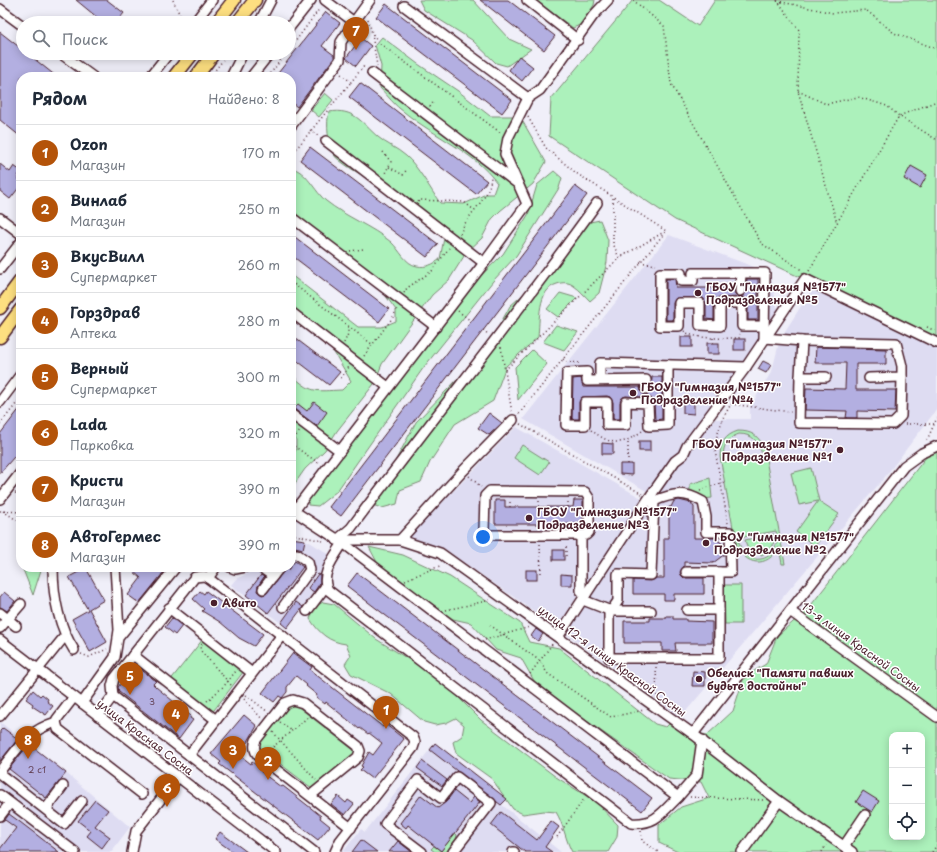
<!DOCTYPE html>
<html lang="ru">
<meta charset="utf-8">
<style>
:root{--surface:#fff;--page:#f2f2f3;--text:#1f2937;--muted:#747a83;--line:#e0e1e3;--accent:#b45309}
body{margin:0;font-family:"Playpen Sans",sans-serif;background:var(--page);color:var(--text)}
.controls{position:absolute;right:12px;bottom:12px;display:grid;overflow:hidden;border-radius:8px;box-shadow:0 2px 10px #0003}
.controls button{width:36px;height:36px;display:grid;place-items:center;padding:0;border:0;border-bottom:1px solid var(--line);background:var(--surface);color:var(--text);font:20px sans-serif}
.you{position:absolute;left:483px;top:537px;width:14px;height:14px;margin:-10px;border:3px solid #fff;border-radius:50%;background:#1a73e8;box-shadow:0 0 0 6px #1a73e833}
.badge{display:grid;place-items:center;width:26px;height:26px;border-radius:50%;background:var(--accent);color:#fff;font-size:13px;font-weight:700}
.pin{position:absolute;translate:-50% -33px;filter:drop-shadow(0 1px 2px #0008)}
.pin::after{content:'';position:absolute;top:21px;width:14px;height:12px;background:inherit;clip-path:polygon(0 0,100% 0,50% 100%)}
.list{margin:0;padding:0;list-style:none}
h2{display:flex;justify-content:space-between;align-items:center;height:52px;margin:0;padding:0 16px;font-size:17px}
h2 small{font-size:13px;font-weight:400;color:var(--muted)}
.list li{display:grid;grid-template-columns:26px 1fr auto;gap:12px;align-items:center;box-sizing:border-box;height:56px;padding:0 16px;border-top:1px solid var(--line)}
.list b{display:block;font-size:15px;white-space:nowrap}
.list p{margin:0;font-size:13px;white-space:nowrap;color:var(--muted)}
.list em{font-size:13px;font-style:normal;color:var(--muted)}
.icon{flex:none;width:22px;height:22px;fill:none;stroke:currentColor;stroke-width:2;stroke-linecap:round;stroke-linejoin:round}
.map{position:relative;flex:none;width:937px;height:852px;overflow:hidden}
.search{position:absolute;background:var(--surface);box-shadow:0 2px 10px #0003;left:16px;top:16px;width:280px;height:44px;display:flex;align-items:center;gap:10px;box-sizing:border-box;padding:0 14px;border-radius:22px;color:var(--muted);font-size:15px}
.panel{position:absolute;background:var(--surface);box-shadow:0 2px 10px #0003;left:16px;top:72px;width:280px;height:500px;border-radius:16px}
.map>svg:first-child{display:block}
</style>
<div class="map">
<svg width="937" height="852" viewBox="0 0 937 852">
<rect width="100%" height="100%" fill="#f0eff9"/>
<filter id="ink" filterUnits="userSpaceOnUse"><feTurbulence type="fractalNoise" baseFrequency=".025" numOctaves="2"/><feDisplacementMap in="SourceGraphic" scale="8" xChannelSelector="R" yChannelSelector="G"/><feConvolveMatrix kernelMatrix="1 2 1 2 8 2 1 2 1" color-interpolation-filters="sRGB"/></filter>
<g filter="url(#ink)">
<g fill="#dedcf2">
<polygon points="669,235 770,273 778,312 744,364 648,492 523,419"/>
<polygon points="812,289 937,349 937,409 885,477 681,717 567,634 664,485 715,419 750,419 750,407 772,371 780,339"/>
<polygon points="516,427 643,499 557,627 443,548 409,537"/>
<polygon points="291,537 308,541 332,556 320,574 324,578 287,628 231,585 236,579 255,570 257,567 291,567"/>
<polygon points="0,722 66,773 130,827 111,852 0,852"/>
<polygon points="435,743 507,799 502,805 561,852 343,852 361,829 365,832"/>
</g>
<g fill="#acf1bb" stroke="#7b8873" fill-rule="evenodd">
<polygon points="419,0 473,0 509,39 531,49 507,66 496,63 472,40 424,10"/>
<polygon points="535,0 595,0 594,5 582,24 573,28"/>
<polygon points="633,0 659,0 698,26 715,0 937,0 937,340 675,220 549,136 551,99"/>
<path d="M382,37l36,27 40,27 32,25h23l10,6 23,40 -13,22 -33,27 -8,8 -10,19 -16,15 -17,27 -17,15 -50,69 -8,20 -37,47 -12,19 -20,19 -14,20v-33l5,-6v-10l-5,-11v-55c21,20 23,17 51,16l9,-9 -25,-42 -35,-23v-41l67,52h24l14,-6v-11l-19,-26 -33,-27 -11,-14 -18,-14 -24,-14v-47c15,2 24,24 35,33 20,16 45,25 65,41 9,8 14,22 26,24 9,2 17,-2 23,-7l4,-21c-16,-27 -58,-47 -84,-64 -7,-4 -23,-14 -27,-20 -5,-9 -7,-32 -4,-42 25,-4 32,10 49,25 8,7 19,11 28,19 11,9 25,34 34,47l24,1 22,-10h7l4,-11c-24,-32 -62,-46 -93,-71 -9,-6 -16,-16 -24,-24l1,-22 -6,-21z"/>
<polygon points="325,93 333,100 319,117 311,110"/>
<polygon points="554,171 562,178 559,188 516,256 493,281 424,367 337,491 318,506 308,505 309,494 325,479 347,448 360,416 387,393 439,317 503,254 528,215 537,185"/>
<path d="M585,220l5,2 10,-2 8,20 -1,22 -8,31 -9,8c-5,-5 -10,-11 -16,-15 -5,-4 -11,-4 -17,-2 -20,6 -17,36 -19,53l-32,29 -13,35 -38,23 -25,38 -9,20 -21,8 -3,14 -15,4 -10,-3 44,-83 64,-66 13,-19 17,-31 50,-44 15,-38z"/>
<polygon points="560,293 577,298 558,317 547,309"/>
<polygon points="556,325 578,332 564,350 543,342"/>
<polygon points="532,350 547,364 518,400 515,367"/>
<path d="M738,431c14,0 21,5 26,17l21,116h-3l-3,-17c-12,22 -34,19 -43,-3l-16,-87c0,-14 5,-22 18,-26zM739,434c14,0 20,8 23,21l-38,7c-2,-14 1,-23 15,-28zM776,531c7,32 -33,40 -38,7z"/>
<path d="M937,443v409h-259l-19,-9v-18l22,-18 28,-9 -8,-16 -32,-3 -132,-93 -16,-28 -25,-8 -25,-27 -18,-4 -75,-55 -9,-17 34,8 47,22 70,46 9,19 30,6 96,76 11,3 3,-3 5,4 33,7 26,-24 11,-34 22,-13 11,-28 31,-27zM892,735h30v102h-30z"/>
<polygon points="522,445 549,462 540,475 514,458"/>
<polygon points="811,468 819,501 839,514 815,546 796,532 818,501 799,505 791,473"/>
<polygon points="710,478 712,498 702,499 690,493 690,484"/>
<polygon points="774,534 773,546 762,555 748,550 745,540"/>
<polygon points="22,567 42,567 33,595"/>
<polygon points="724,585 741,585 741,624 725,624"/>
<path d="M323,602l11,2 42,35 64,40 41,41 75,57 40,25 22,23 -1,12 -9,15h-36c-7,-13 -8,-27 -16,-40l-12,-1 -21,3 -10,-5 -21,-30 -36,-26 -3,-11 9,-6 2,-11 -8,-7 -10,5 -11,2 -11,-3 -33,-28 -40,-20 -6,-10 6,-9 -5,-11c-17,-2 -27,-11 -36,-25l3,-11z"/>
<polygon points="203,639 244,671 211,714 169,682"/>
<polygon points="292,702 356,752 313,789 257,746"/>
<polygon points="455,833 457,835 456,839 446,852 435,852 431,849 434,846 441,851"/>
</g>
<g fill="#b3afe1" stroke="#4a1f2b">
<polygon points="76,0 107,0 124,13 116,23 104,23"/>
<polygon points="480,0 508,0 555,36 544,50"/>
<polygon points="386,4 512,100 502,113 376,17"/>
<polygon points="326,12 340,23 322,46 334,55 334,58 297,107 291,102 291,77 275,77"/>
<polygon points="0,32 23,50 23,53 27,53 57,77 21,77 21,137 0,120"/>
<polygon points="361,38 371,46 356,66 346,58"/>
<polygon points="519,56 533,67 522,81 509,70"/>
<polygon points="360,83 487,181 476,194 349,97"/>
<polygon points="310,147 438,244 427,257 300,160"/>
<polygon points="0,164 10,172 14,166 21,171 17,178 21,181 21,185 10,199 0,191"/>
<polygon points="911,166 927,175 920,188 904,179"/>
<polygon points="575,186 587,195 341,516 329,507"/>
<polygon points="291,234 389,309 379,322 291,255"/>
<polygon points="666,279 675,279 676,288 734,288 735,294 740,297 745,294 747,279 758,279 758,320 748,320 748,303 745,298 742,297 717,298 714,303 714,320 706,319 706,303 703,298 676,298 673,303 673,320 666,320"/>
<polygon points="291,335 340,372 329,385 291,356"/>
<rect x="681" y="337" width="11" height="10"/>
<rect x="734" y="339" width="11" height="11"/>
<rect x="707" y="343" width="12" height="11"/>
<polygon points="816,347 886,349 886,364 856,364 856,390 896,390 895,412 857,411 857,418 846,418 847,411 805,410 806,388 845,389 846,363 815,363"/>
<polygon points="763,361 771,365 766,373 758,369"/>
<polygon points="652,377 662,377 662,419 655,420 654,403 651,398 626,396 623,397 620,402 620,419 613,419 613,402 610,397 607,396 582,397 579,402 579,419 572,419 573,379 581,378 583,387 640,387 641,392 646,395 651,392"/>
<polygon points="314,402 327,412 317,426 294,409 298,404 307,411"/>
<polygon points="683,403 694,403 694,414 683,413"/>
<polygon points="21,407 21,449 0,473 0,434"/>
<polygon points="489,413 502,423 489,435 478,428"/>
<rect x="639" y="441" width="11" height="10"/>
<polygon points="602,443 613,444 613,454 602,454"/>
<polygon points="620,464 632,464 632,475 620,474"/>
<polygon points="495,500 505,500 505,507 573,507 574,500 583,500 583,524 495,524"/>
<polygon points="679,500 691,503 694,507 694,538 715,538 724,545 725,554 713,563 684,562 684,566 680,572 681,575 684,578 704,578 704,594 674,594 674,600 664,600 664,594 633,594 633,580 651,581 656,578 664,578 664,538 669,538 669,507 671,507 674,501"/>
<polygon points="291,538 305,540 303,549 291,546"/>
<rect x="553" y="550" width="11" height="10"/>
<polygon points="295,561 303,567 268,613 246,595 261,575 264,577 258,586 257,591 262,595 266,594 286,568 288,570"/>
<polygon points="138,567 168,567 139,603 128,595 141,578 134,572"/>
<polygon points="86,568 104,600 89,609 107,642 90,652 72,619 88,610 69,577"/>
<rect x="526" y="570" width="11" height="10"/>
<polygon points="357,573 652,798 642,811 347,586"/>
<polygon points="318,574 320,575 320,583 314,592 308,588"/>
<polygon points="561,574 572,575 572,585 561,585"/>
<polygon points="200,591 204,594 206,591 263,634 254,646 239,638 220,622 202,611 204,609 193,599"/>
<polygon points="4,592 15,601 7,611 0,607 0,597"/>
<polygon points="296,602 303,607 287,628 281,623"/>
<polygon points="666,616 673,616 673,619 686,619 686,621 712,622 712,643 675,643 676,651 662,651 662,643 624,643 624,621 650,621 650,618 666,618"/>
<polygon points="172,618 182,626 175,635 165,627"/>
<polygon points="536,629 543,634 538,641 531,636"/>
<polygon points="293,653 312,667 310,670 383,727 385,724 404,739 372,779 360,770 363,767 361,766 369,752 373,755 382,743 369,733 368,734 360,728 359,729 326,702 325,704 316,697 317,695 306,686 307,685 296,676 287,687 287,692 282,698 279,696 274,702 262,693"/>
<polygon points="135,665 156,681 153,684 156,687 191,716 190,718 193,720 179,739 119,692 118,687"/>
<polygon points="693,671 705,672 705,686 692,686"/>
<polygon points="33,690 40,696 42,694 48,699 47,701 53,706 46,715 32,706 33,704 26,699"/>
<polygon points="244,715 257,726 247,743 245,741 236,752 251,764 252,762 263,770 261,772 281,787 283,786 321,816 320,818 330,826 318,840 219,764 221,762 211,754"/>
<polygon points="3,728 18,739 0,761 0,731"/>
<polygon points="435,743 507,799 501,805 430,750"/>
<polygon points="29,744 66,773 46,798 9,769"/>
<polygon points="422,761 447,780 442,786 417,768"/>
<polygon points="454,791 469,803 474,797 480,802 441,851 408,825 406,828 400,823 421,795 438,808 446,802"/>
<polygon points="863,791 879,801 872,812 856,802"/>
<polygon points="338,796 346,803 348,800 354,804 345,815 331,804"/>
<polygon points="95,800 108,810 95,826 110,837 102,848 87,836 91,831 78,821"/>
<polygon points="501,812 537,840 551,821 559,827 545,847 552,852 525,852 491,825"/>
<polygon points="9,814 20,822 59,852 0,852 0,849 16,828 5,820"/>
<polygon points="220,832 247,852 233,852 215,839"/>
<polygon points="361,840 377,852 352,852"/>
<polygon points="398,841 412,852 389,852"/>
</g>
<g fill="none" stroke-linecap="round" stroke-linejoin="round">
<defs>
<g id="minor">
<polyline points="325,0 354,22 370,0"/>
<polyline points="527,0 578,40"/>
<polyline points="404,6 528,98"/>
<polyline points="0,9 23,26"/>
<polyline points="194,23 212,0"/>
<polyline points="259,23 271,0"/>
<polyline points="289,28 311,0"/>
<polyline points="60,53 93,77"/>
<polyline points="372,73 518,184"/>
<polyline points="150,77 169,53"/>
<polyline points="231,77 243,53"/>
<polyline points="251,77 270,53"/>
<polyline points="291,126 340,60 341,42 354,22"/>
<polyline points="326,141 484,263"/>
<polyline points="291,217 436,327"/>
<polyline points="0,218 21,234"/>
<polyline points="0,269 21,242"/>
<polyline points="740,291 741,273"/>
<polyline points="291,312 388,387"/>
<polyline points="764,326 742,326 742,303 720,303 720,326 700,325 700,303 679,303 679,326 660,326 660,273 681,273 681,281 693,281 693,273 765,273 764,338 802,341 896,343 902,366 902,377 869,378"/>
<polyline points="800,377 802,341"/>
<polyline points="826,377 800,377 799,423 893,424 901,416 902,377"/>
<polyline points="600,380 600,363 746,367"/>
<polyline points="646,389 646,380 587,381 587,372 567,373 566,425 585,425 585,402 607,402 607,425 626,425 626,402 648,403 649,426 668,425 668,365"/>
<polyline points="0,402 21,374"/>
<polyline points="291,414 340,451"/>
<polyline points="0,499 21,472"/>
<path d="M654,501c20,-8 30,-10 49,1l3,15v15h24l1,40h-45"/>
<polyline points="294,511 343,543 678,797 697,775 702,740"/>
<polyline points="291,515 484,263 527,204 505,154 508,138 528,98 540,90 593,16 608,0"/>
<polyline points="581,535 489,535 484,531 485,496 490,491 585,492 589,498 589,532 586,535 581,535 581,591 586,594"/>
<polyline points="337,540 400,540 440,553 693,734 779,801 852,852"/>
<path d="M337,540l14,-12c81,-109 167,-214 246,-325"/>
<polyline points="400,540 463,471 513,420"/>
<path d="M343,543c-8,13 -24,32 -15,47l303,233c24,2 31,-10 47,-26"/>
<path d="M53,567c0,29 5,58 21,83"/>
<polyline points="115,567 119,630 118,637"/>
<polyline points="230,567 235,569 245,567"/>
<polyline points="260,567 273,576 280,567"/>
<polyline points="208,578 216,567"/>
<polyline points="263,589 273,576"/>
<polyline points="583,600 611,611 618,601 618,574 651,575 654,501"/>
<polyline points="283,607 310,570 308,562 297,554 291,554"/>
<polyline points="169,608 252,673"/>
<polyline points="609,610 609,658 719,658 719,610"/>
<polyline points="687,610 719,610 719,572"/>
<polyline points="307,611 326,586"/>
<polyline points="611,611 651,611"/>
<polyline points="790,611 937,717"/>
<polyline points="0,613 16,626"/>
<polyline points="0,628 21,604"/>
<polyline points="558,637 649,498 675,461 683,455 687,446 746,367 805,279 937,343"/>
<polyline points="0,640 276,852"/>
<polyline points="133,655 216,720"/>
<polyline points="74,697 57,719 56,722 58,729 142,794"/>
<polyline points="82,703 115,657 118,638 176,567"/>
<polyline points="0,716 65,636"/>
<polyline points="98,716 113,696"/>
<polyline points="693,734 904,466 922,453 937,446"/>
<polyline points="189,755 282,635"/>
<path d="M0,771c18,-23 27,-40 56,-49"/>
<polyline points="0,774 64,824 82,801"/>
<polyline points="0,795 75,852"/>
<path d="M310,796l48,-39 2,-6 -2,-5 -55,-43 -10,-3 -8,3 -29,37c-3,7 -1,13 4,17l91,71"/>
<polyline points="46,809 63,786"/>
<polyline points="0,816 10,803"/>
<polyline points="844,846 865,815"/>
<polyline points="132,852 136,831 178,777"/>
<polyline points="314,852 113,696 112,686 114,679 195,577 204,576 208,578 413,737 415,742 413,748 340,841 335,852"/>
<polyline points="422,852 385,824 418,780 441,798 457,777 491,803 453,852"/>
<polyline points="513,852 514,852"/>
<polyline points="742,852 779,801"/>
</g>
<g id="major">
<polyline points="216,23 234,0"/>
<polyline points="237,23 255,0"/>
<polyline points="174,77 193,53"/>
<polyline points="196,77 214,53"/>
<polyline points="0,308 21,280"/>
<polyline points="0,337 21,309"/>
</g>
</defs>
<use href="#minor" stroke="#4a1f2b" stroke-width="12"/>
<use href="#major" stroke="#4a1f2b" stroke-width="15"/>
<g stroke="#4a1f2b" stroke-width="1.5" stroke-dasharray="1 3" stroke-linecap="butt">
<polyline points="173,0 183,22"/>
<polyline points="633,0 664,26 671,84 761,243 803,271"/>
<polyline points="777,0 799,30 798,91 837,223"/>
<polyline points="777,1 833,13 866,10 894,33 937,49"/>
<polyline points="368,19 372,33 379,43 501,133"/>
<polyline points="372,34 377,66"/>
<polyline points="289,50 320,8"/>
<polyline points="213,73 223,60"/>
<polyline points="341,74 351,82 363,67 365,68"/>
<polyline points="268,77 286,53"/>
<polyline points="798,91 826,104 858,97 887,106 899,116 937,140"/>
<polyline points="430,107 434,101"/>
<polyline points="528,117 546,148 576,173 666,231"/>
<polyline points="310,130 319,136"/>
<polyline points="383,152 391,162 384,175"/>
<polyline points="291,155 351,82"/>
<polyline points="291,166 291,170"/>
<polyline points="389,167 403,175 407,169"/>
<polyline points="418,202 420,200 464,202 474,210"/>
<path d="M460,234c2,-4 3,-8 6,-12 10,-16 25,-27 25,-47"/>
<polyline points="350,251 363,249"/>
<polyline points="619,258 664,232"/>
<polyline points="640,262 656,265"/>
<polyline points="809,271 899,116 937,101"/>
<polyline points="291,282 373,345"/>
<polyline points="404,293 407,288 432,271 449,248"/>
<polyline points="458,311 471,321"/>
<polyline points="927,327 937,332"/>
<polyline points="483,330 488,334"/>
<path d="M684,331c10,9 42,7 55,7l1,-4"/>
<polyline points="713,338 713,343"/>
<polyline points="344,343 348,334 348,326"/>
<polyline points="501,347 512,413"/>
<polyline points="364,356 393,317 397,309"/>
<polyline points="563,359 567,362 580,363"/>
<polyline points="505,370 619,258 613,243 613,196"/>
<polyline points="341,378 349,367"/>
<polyline points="731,404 791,412"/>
<polyline points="519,414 666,231"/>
<polyline points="0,424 21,398"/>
<polyline points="520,424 642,494"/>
<polyline points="905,424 937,424"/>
<path d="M591,430c21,16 31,16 51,1"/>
<polyline points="927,440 937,418"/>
<polyline points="291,442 300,431"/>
<polyline points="291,444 320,464"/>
<polyline points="628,464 628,441"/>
<polyline points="469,476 481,487"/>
<polyline points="700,490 724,482"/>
<polyline points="15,493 21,494"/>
<polyline points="539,501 539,507"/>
<polyline points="510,507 510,501"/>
<polyline points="568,507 568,501"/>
<polyline points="0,511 21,512"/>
<polyline points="3,511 21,523"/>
<polyline points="728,523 714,445 723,418 731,404"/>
<polyline points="291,534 323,541"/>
<polyline points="540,544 541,574"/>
<polyline points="566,556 566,544"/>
<polyline points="405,580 442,565"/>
<polyline points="446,610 491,600"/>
<polyline points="490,625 540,661 547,673 611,717 644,710"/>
<polyline points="485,640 530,627"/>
<polyline points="202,644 200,647 201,651 232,686"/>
<polyline points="81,654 89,657 107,649"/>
<polyline points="656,667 657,697"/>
<polyline points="530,674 553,643"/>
<polyline points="246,695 268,712"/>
<polyline points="244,699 262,719"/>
<polyline points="207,701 224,686 236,671"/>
<polyline points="280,722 292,731"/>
<polyline points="273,732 316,780"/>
<polyline points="267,752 308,717"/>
<polyline points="690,797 764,800"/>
<polyline points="641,831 642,841 658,852"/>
<polyline points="557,837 584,799"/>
<polyline points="822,852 826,845"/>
<polyline points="932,852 937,845"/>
</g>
<use href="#minor" stroke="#fff" stroke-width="9"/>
<use href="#major" stroke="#fddf80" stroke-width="12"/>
</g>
</g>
<g fill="#4a1f2b" stroke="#fff" stroke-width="1.5">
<circle cx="698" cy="293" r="4"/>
<circle cx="633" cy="393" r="4"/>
<circle cx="840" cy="450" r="4"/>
<circle cx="529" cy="518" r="4"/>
<circle cx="706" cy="543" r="4"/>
<circle cx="214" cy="603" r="4"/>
<circle cx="699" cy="679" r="4"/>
</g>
<g text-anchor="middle" stroke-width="3" stroke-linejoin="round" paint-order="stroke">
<g font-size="9" fill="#644358">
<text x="152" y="705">3</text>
<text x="37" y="773">2 с1</text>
</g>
<g font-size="11" font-weight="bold" fill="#4a1f2b" stroke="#fff" text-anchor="start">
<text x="706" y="291">ГБОУ "Гимназия №1577"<tspan x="706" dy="13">Подразделение №5</tspan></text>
<text x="641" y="391">ГБОУ "Гимназия №1577"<tspan x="641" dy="13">Подразделение №4</tspan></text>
<text x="832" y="448" text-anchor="end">ГБОУ "Гимназия №1577"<tspan x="832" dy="13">Подразделение №1</tspan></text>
<text x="537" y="516">ГБОУ "Гимназия №1577"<tspan x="537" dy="13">Подразделение №3</tspan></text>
<text x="714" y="541">ГБОУ "Гимназия №1577"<tspan x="714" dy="13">Подразделение №2</tspan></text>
<text x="222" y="607">Авито</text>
<text x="707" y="677">Обелиск "Памяти павших<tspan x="707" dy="13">будьте достойны"</tspan></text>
</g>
<g font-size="11" fill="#4a1f2b" stroke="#fff">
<text transform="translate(861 647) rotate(36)" y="4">13-я линия Красной Сосны</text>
<text transform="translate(612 661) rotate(36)" y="4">улица 12-я линия Красной Сосны</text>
<text transform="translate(145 737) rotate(37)" y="4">улица Красная Сосна</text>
</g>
</g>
</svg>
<div class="controls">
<button>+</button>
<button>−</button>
<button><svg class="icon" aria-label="locate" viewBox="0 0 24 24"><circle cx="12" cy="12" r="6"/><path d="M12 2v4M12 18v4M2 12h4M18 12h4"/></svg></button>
</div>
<div class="you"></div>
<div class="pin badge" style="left:386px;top:729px">1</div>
<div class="pin badge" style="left:268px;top:780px">2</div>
<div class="pin badge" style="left:233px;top:769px">3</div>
<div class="pin badge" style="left:176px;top:733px">4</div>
<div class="pin badge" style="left:130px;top:695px">5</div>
<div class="pin badge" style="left:167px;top:807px">6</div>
<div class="pin badge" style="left:356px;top:50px">7</div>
<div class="pin badge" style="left:28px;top:759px">8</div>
<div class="search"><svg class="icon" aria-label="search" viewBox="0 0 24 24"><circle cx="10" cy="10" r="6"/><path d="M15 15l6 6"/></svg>Поиск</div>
<section class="panel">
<h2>Рядом<small>Найдено: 8</small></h2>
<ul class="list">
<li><span class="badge">1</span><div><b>Ozon</b><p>Магазин</p></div><em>170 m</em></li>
<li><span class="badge">2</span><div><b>Винлаб</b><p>Магазин</p></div><em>250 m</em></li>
<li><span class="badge">3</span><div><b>ВкусВилл</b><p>Супермаркет</p></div><em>260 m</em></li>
<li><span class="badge">4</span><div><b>Горздрав</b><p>Аптека</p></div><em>280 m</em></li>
<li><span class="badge">5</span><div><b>Верный</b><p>Супермаркет</p></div><em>300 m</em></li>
<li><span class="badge">6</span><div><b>Lada</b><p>Парковка</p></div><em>320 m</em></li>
<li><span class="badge">7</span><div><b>Кристи</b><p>Магазин</p></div><em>390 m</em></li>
<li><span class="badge">8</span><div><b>АвтоГермес</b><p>Магазин</p></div><em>390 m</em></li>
</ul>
</section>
</div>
